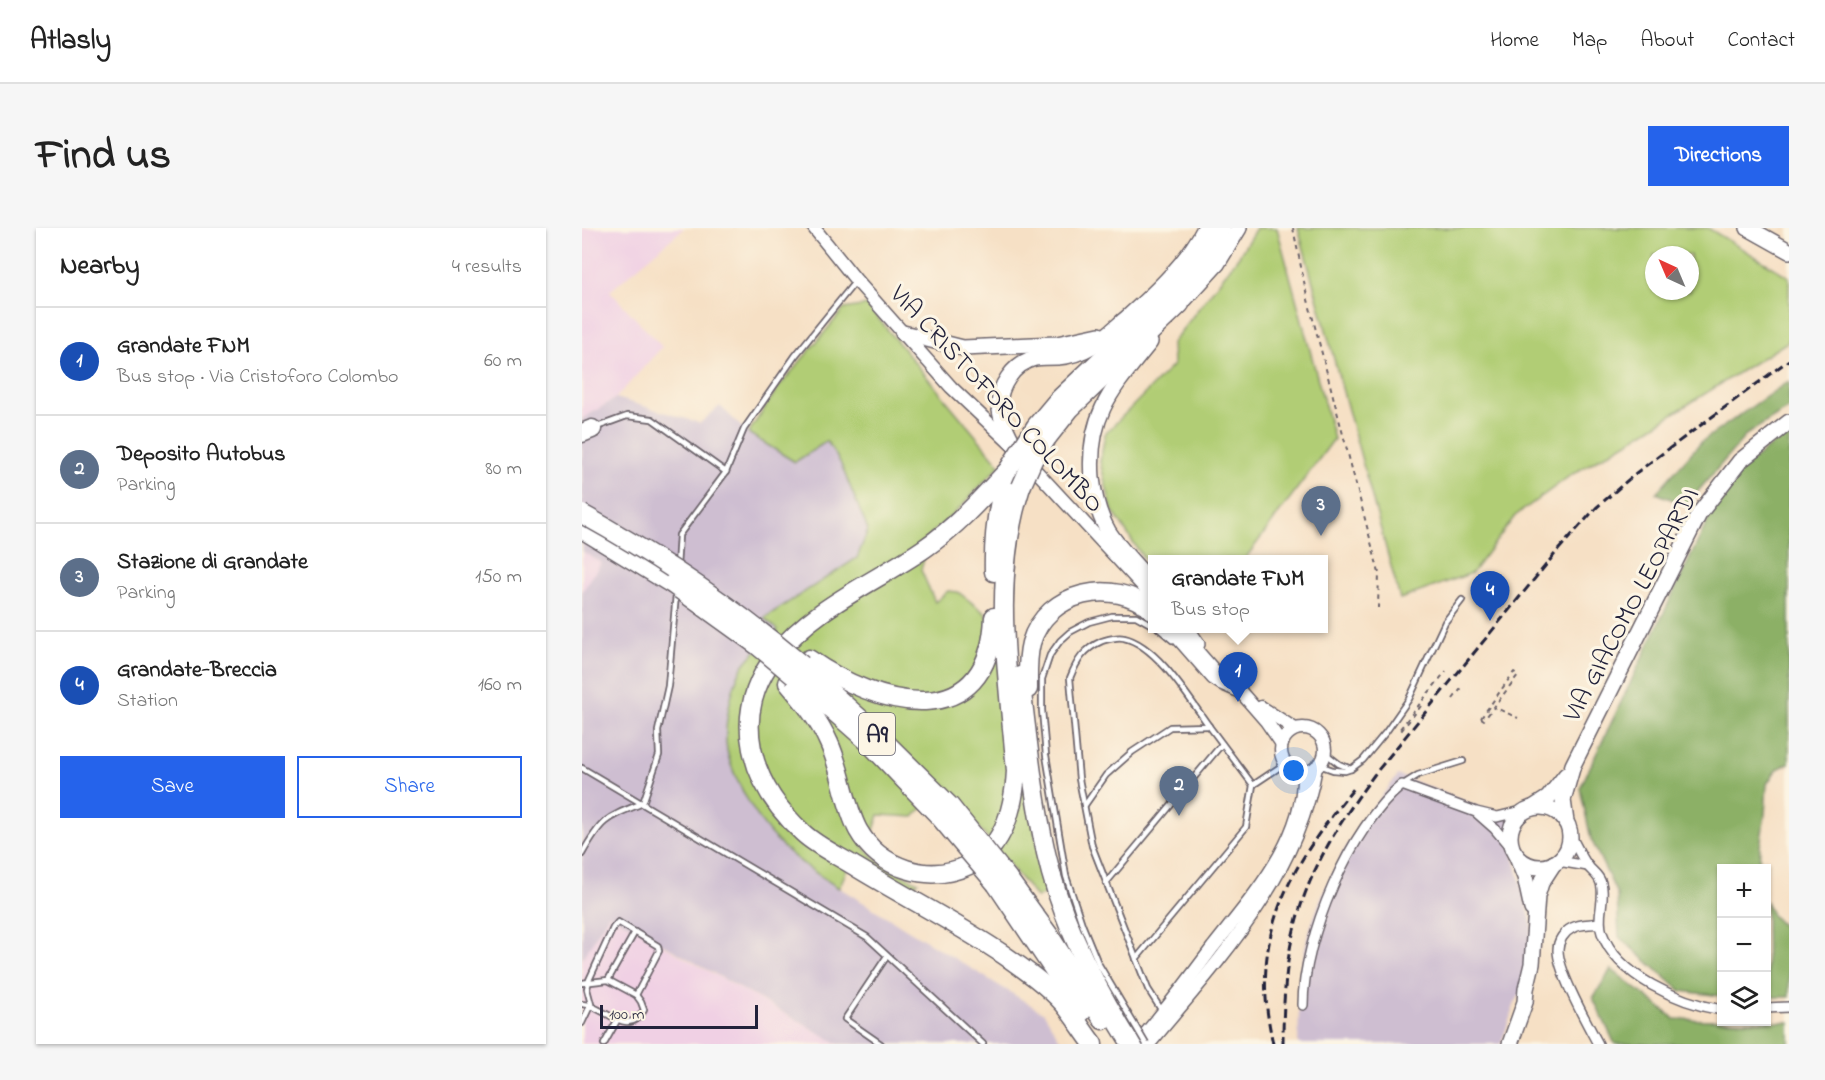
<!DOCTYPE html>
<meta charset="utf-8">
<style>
:root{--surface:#fff;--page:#f6f6f6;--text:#222;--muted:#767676;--line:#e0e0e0;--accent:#2563eb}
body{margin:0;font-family:"Indie Flower",sans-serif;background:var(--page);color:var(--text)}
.controls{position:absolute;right:18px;bottom:18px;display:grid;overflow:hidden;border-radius:0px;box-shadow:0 2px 4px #0004}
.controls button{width:54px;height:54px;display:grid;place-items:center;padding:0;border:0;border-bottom:2px solid var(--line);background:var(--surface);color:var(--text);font:30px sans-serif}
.compass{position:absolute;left:1063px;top:18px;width:54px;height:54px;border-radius:50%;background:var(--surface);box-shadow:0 2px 4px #0004;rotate:316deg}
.scale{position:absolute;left:18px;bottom:15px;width:158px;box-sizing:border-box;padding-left:6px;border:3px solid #22223b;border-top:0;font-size:16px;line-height:21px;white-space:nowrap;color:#22223b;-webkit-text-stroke:4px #fcf5e5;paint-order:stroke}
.you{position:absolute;left:712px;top:543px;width:21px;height:21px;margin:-15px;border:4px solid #fff;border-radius:50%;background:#1a73e8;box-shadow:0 0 0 9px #1a73e833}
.badge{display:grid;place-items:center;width:39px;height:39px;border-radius:50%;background:var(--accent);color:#fff;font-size:20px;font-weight:700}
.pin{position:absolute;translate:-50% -50px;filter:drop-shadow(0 2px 3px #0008)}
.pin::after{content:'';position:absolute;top:32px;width:21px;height:18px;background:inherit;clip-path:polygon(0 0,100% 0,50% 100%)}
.popup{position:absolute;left:566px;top:327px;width:180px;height:78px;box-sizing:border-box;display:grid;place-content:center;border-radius:0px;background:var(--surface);filter:drop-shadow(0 2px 4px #0005);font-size:20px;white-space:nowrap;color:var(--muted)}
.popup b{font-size:22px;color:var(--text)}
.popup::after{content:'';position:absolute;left:50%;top:100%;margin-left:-12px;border:12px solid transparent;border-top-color:var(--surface)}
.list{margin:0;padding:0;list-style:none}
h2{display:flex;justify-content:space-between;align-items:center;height:78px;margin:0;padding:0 24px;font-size:26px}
h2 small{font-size:20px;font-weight:400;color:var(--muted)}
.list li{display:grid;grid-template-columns:39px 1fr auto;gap:18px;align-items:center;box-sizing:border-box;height:108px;padding:0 24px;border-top:2px solid var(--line)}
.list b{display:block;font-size:22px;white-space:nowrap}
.list p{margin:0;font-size:20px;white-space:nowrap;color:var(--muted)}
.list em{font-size:20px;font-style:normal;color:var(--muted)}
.actions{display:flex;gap:12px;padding:18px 24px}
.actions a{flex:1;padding:14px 0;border:2px solid var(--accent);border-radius:0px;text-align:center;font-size:21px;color:var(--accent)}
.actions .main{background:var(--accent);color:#fff}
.icon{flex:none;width:33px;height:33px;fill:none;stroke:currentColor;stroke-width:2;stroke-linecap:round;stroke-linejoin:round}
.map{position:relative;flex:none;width:1207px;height:816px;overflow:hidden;border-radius:0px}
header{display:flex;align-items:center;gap:36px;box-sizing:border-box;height:84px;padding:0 30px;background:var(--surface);border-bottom:2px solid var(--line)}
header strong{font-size:28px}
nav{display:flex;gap:33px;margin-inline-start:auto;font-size:21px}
.intro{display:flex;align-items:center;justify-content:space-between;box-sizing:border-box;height:144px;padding:0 36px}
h1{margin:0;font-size:42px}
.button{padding:15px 27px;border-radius:0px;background:var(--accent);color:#fff;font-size:21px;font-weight:700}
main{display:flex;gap:36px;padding:0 36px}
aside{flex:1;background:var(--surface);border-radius:0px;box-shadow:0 2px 4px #0004}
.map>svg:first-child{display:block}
</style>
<header>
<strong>Atlasly</strong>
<nav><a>Home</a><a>Map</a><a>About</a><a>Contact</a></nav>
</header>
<div class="intro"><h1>Find us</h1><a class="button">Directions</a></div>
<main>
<aside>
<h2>Nearby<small>4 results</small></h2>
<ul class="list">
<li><span class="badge" style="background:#1a4fb4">1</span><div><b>Grandate FNM</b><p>Bus stop · Via Cristoforo Colombo</p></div><em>60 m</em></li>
<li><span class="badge" style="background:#5c6f8a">2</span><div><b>Deposito Autobus</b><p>Parking</p></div><em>80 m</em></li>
<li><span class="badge" style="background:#5c6f8a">3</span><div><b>Stazione di Grandate</b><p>Parking</p></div><em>150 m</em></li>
<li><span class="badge" style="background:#1a4fb4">4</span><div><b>Grandate-Breccia</b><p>Station</p></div><em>160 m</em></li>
</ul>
<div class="actions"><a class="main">Save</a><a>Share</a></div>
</aside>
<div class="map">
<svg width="1207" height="816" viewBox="0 0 1207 816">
<rect width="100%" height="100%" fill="#fcf5e5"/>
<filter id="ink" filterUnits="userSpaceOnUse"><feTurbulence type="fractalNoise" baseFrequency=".0167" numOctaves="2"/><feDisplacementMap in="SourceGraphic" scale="12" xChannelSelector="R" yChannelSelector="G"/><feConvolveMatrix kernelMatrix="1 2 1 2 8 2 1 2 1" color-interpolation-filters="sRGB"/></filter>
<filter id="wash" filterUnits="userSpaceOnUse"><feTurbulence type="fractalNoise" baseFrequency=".008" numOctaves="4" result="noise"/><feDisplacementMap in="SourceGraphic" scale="24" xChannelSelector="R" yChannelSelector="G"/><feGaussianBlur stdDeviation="1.35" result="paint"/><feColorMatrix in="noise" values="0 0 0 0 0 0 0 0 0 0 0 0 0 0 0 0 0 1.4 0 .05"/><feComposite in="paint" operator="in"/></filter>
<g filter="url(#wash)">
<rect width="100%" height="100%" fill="#f6e0c5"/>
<g fill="#f0d0e4">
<polygon points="0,0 102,0 28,63 80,119 34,170 0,191"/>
<polygon points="0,323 19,335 1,364 0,364"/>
<polygon points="27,686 96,726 257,816 0,816 0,732"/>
</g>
<g fill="#cebed1">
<polygon points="34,170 118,195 138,178 166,205 213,234 245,213 258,234 286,302 275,330 183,389 196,402 162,437 233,645 462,785 481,816 257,816 27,686 0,732 0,364 19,335 0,323 0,191"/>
<polygon points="816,547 900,580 919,585 934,587 929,596 926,607 950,697 942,759 933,775 919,816 716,816 718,746 726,706 739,670 760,626 780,593"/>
</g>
<g fill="#b1cd74" stroke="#6a7858" stroke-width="1.5" fill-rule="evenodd">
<polygon points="674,0 695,0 752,211 663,331 570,332 570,340 560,328 530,282 518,234 523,206 591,137 590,115 657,28"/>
<path d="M716,0h410l81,49v64l-153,96 -65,38 -56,41 -43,57 -72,26zM1072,27h36v36h-36z"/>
<path d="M285,77l133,160 -39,42 -31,28 -9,35 14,32 13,-11 10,1 27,21 16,36 12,129 14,14 20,100 -10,6 -94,-113 -29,32 -35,-2 -6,18 -11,12 20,20 36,17 -6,7 -60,-31 -13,30c-21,-13 -44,-28 -62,-47 -19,-19 -45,-64 -50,-91 -4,-23 4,-64 16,-84 9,-13 24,-25 35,-36l-14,-12 93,-60 11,-28 -28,-68 -13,-21 -32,21 -47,-29 30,-45 66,-79z"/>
</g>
<g fill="#8cb066" stroke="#576950" stroke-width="1.5">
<polygon points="1207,153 1207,180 1165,206 1104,277 1074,265 1119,214"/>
<polygon points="1207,203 1207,535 1194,542 1185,556 1183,586 1178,619 1177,640 1140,640 1139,768 1099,763 1037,709 1035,666 1009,611 998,560 1128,288 1159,242"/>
<polygon points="1184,673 1190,687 1207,704 1207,769 1185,769"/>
<polygon points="1029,741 1093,791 1207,794 1207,816 1033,816 1011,770"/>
</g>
</g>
<g filter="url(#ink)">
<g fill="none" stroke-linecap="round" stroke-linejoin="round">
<defs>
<g id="service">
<polyline points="15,199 45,188 70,191 144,244 162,201 213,128 273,54"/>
<polyline points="95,339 97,307 144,244"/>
<polyline points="576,400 590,412"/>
<polyline points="743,525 757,536 769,541"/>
<polyline points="737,537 751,542 763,543 769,541 781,532 804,504 827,471 863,394 880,372"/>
<polyline points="0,540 285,709 401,816"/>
<polyline points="820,557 836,547 881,533"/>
<polyline points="503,577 524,547 550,524 588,499 627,498"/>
<path d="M0,626c20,-36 24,-36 61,-51l16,-48 -1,-24 10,-45 8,-92"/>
<polyline points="524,655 640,516"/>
<polyline points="554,731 664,599 671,557"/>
<polyline points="26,752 53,704"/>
<path d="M0,755l26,-3 28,15 5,7 3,8c-16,30 -40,-5 -62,-6"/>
<path d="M580,783l-14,-22 -56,-143 -13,-67 -9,-101c7,-18 14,-29 32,-37 7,-2 15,-5 22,-3 33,7 66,62 85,88 14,19 29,39 44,59l33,-22"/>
<polyline points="0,795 9,776 5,761 7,752 31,700 36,694 76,718 77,723 54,767"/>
<polyline points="554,799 516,735 500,696 484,648 464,527 460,482 460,451 468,427 478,413 488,404 507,394 530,388 554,388 570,397"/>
<polyline points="22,816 36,791"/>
<polyline points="299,816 263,791 305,728"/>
</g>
<g id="minor">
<polyline points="896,586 913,601 930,621"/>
<path d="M987,605c6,10 11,22 18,32 5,7 11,9 14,18 5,16 -5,33 1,50 15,43 78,70 120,77"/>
<polyline points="976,633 1006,638"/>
<path d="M721,777c0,-67 47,-178 99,-220l74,27 21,5 29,-7"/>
<polyline points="1184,780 1207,779"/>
<path d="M1016,816c-11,-21 -40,-72 -40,-94 0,-9 6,-18 14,-22 9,-5 18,-3 27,-5"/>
</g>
<g id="tertiary">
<polyline points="232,0 274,52 369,159 429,216"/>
<polyline points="445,233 570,368"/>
<polyline points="650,454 684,493 700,516"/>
<polyline points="679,479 713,501"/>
<circle cx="721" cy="522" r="22"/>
<path d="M555,816c27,-32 52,-64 76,-97 39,-50 93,-108 90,-176"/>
<path d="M567,816c70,-84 148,-166 167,-277"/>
</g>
<g id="primary">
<polyline points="1166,0 1207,23"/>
<polyline points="592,83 635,36 657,0"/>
<polyline points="321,105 381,120 475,116 517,107"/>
<path d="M568,114c-37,46 -63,72 -58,136 2,18 7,37 16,53 12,19 30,36 44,53"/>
<path d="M436,224c-7,-13 -16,-27 -18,-42 -4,-22 14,-47 35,-52 8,-1 15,-1 23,-1 12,-1 24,-5 34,-11 13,-8 24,-19 36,-29 29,-26 59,-54 77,-89"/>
<polyline points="604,400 615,416"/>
<polyline points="952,579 966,570 984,547"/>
<circle cx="958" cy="609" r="30"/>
<polyline points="984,594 981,572 991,537 1117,286 1158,233 1207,194"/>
<polyline points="934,627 943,649 950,681"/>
<polyline points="928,816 943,774 944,761 950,736 955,668 959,655 972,635"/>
</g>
<g id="motorway">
<polyline points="454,198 475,173 606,49 619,32 639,0"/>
<polyline points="0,205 10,201"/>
<polyline points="465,210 488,181 598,76"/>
<path d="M426,242c-26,28 -51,56 -83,78 -49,34 -112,59 -150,108 -46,60 -25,128 28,177 15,14 36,23 53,34 49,30 101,56 148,88 20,14 43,30 60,49 10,12 19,27 29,40"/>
<polyline points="0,301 90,356"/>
<path d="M412,344c-1,-34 3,-65 12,-97"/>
<polyline points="591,400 633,448 641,453 655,459"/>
<path d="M227,431c68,48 180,78 185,-42"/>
<polyline points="221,439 292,503 368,578"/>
<path d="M438,448c7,59 13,119 26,177 15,68 48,132 85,191"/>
<polyline points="215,451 285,513 356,587"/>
<path d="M206,455c16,19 31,37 41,60 13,28 15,60 29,87 22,39 71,54 111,35 35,-17 45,-58 47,-94 -8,-95 -25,-191 5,-284"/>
<path d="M446,461c0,-15 -1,-31 3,-46 15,-52 83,-66 121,-33"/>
<polyline points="425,649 467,707 521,792"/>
<polyline points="414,656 500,784"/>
</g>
</defs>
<use href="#service" stroke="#6c646b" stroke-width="8"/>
<use href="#minor" stroke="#6c646b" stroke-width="12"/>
<use href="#tertiary" stroke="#6c646b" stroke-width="15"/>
<use href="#primary" stroke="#6c646b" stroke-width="18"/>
<use href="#motorway" stroke="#6c646b" stroke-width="21"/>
<g stroke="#6c646b" stroke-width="2" stroke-dasharray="4.5 4.5" stroke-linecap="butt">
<polyline points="711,0 725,68 797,345 796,380"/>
<polyline points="871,471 882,457"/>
<polyline points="839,478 819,503 817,502 864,443"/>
<polyline points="899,490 932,444 936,447 912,479 936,490"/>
<polyline points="899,490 902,492 912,479"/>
</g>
<use href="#service" stroke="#fff" stroke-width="4.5"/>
<use href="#minor" stroke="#fff" stroke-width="9"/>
<use href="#tertiary" stroke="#fff" stroke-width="12"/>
<use href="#primary" stroke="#fff" stroke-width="15"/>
<use href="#motorway" stroke="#fff" stroke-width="18"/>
<g stroke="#22223b" stroke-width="3" stroke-dasharray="9 4.5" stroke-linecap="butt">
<path d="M691,816c-3,-15 -6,-30 -7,-46 -6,-85 37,-148 89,-211"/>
<path d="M701,816c0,-38 2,-77 11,-114 13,-57 46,-109 80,-155l185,-226 37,-41 40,-35 153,-113"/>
</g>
<defs>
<polyline id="service-bridge" points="554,799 564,816"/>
<g id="motorway-bridge">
<polyline points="426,242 454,198"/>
<polyline points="439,259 451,232 465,210"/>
<path d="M0,286c78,43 152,94 220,151"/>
<polyline points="90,356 176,418 212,448"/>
<polyline points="368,578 425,649"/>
<polyline points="356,587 414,656"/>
</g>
</defs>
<use href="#service-bridge" stroke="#6c646b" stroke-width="8" stroke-linecap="butt"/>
<use href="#motorway-bridge" stroke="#6c646b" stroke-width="21" stroke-linecap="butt"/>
<use href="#service-bridge" stroke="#fff" stroke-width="4.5"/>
<use href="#motorway-bridge" stroke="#fff" stroke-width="18"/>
</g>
</g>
<g text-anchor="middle" stroke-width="6" stroke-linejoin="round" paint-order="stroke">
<rect fill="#fcf5e5" stroke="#63616e" stroke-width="1.5" x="277" y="485" width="36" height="42" rx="4.5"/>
<g font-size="24" font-weight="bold" fill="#22223b">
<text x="295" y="514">A9</text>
</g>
<g font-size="26" fill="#22223b" stroke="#fcf5e5">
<text transform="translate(416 170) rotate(47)" y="9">VIA CRISTOFORO COLOMBO</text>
<text transform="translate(1048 376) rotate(-62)" y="9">VIA GIACOMO LEOPARDI</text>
</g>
</g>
</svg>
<div class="controls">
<button>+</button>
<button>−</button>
<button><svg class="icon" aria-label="layers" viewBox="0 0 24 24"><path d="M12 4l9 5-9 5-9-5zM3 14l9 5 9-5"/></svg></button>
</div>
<svg class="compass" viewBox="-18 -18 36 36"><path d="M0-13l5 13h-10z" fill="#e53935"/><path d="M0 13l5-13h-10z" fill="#767676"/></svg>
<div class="scale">100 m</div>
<div class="you"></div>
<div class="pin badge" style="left:656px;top:474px;background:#1a4fb4">1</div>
<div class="popup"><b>Grandate FNM</b>Bus stop</div>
<div class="pin badge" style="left:597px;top:588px;background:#5c6f8a">2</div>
<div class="pin badge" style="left:739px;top:308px;background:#5c6f8a">3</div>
<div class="pin badge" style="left:908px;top:393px;background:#1a4fb4">4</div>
</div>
</main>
